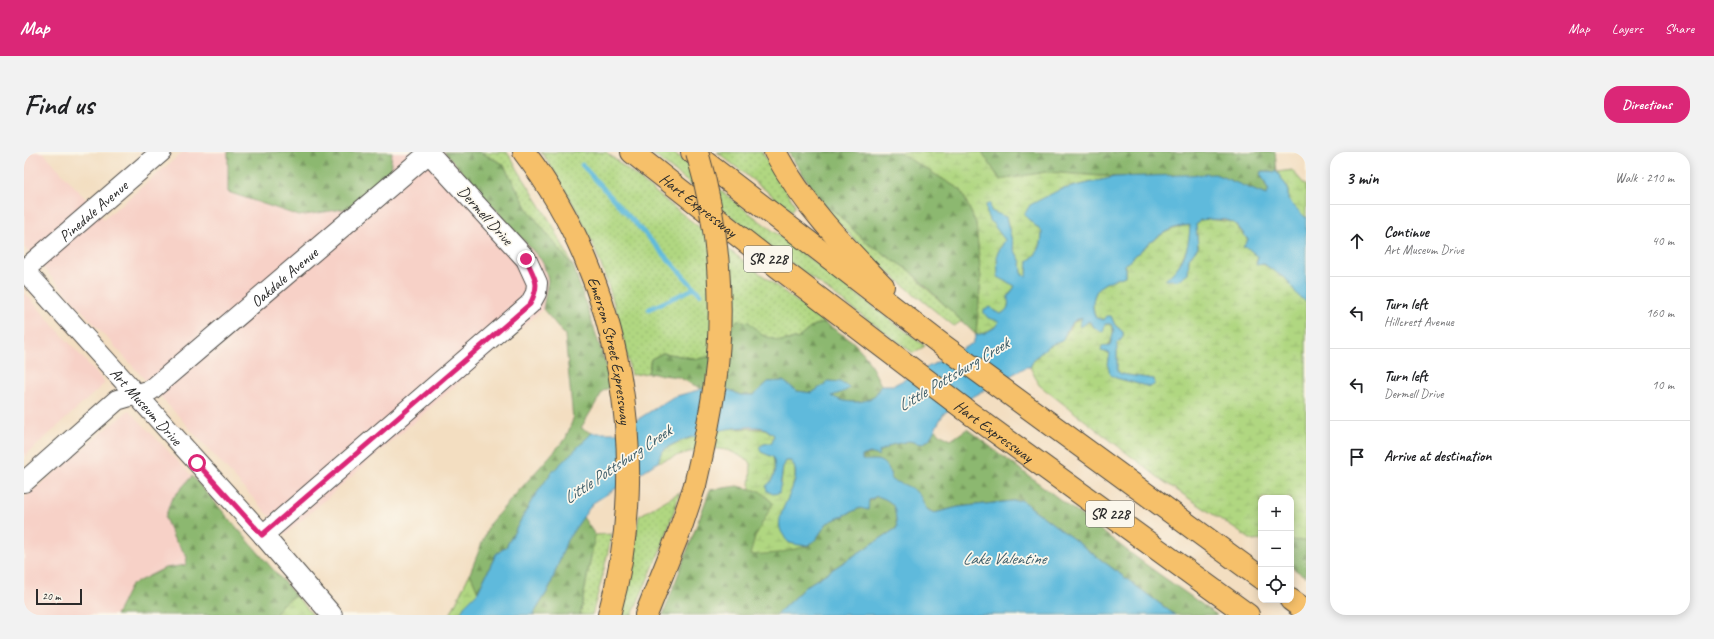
<!DOCTYPE html>
<meta charset="utf-8">
<style>
:root{--surface:#fff;--page:#f2f2f2;--text:#202124;--muted:#757577;--line:#e0e0e0;--accent:#db2777}
body{margin:0;font-family:Caveat,sans-serif;background:var(--page);color:var(--text)}
.controls{position:absolute;right:12px;bottom:12px;display:grid;overflow:hidden;border-radius:8px;box-shadow:0 2px 10px #0003}
.controls button{width:36px;height:36px;display:grid;place-items:center;padding:0;border:0;border-bottom:1px solid var(--line);background:var(--surface);color:var(--text);font:20px sans-serif}
.scale{position:absolute;left:12px;bottom:10px;width:46px;box-sizing:border-box;padding-left:4px;border:2px solid #2b2b2b;border-top:0;font-size:11px;line-height:14px;white-space:nowrap;color:#2b2b2b;-webkit-text-stroke:3px #fbf7ec;paint-order:stroke}
.stop{position:absolute;width:12px;height:12px;margin:-9px;border:3px solid #db2777;border-radius:50%;background:#fff}
.stop.end{background:#db2777;border-color:#fff;box-shadow:0 1px 4px #0008}
.list{margin:0;padding:0;list-style:none}
h2{display:flex;justify-content:space-between;align-items:center;height:52px;margin:0;padding:0 16px;font-size:17px}
h2 small{font-size:13px;font-weight:400;color:var(--muted)}
.list li{display:grid;grid-template-columns:26px 1fr auto;gap:12px;align-items:center;box-sizing:border-box;height:72px;padding:0 16px;border-top:1px solid var(--line)}
.list b{display:block;font-size:15px;white-space:nowrap}
.list p{margin:0;font-size:13px;white-space:nowrap;color:var(--muted)}
.list em{font-size:13px;font-style:normal;color:var(--muted)}
.icon{flex:none;width:22px;height:22px;fill:none;stroke:currentColor;stroke-width:2;stroke-linecap:round;stroke-linejoin:round}
.map{position:relative;flex:none;width:1282px;height:463px;overflow:hidden;border-radius:16px}
header{display:flex;align-items:center;gap:24px;box-sizing:border-box;height:56px;padding:0 20px;background:var(--accent);color:#fff}
header strong{font-size:19px}
nav{display:flex;gap:22px;margin-inline-start:auto;font-size:14px}
.intro{display:flex;align-items:center;justify-content:space-between;box-sizing:border-box;height:96px;padding:0 24px}
h1{margin:0;font-size:28px}
.button{padding:10px 18px;border-radius:16px;background:var(--accent);color:#fff;font-size:14px;font-weight:700}
main{display:flex;gap:24px;padding:0 24px}
aside{flex:1;background:var(--surface);border-radius:16px;box-shadow:0 2px 10px #0003}
.map>svg:first-child{display:block}
</style>
<header>
<strong>Map</strong>
<nav><a>Map</a><a>Layers</a><a>Share</a></nav>
</header>
<div class="intro"><h1>Find us</h1><a class="button">Directions</a></div>
<main>
<div class="map">
<svg width="1282" height="463" viewBox="0 0 1282 463">
<defs>
<pattern id="grass-dots" width="8" height="8" patternUnits="userSpaceOnUse"><rect width="8" height="8" fill="#b0d781"/><path d="M2 2h.1M6 6h.1" fill="none" stroke="#98b970" stroke-width="1.8" stroke-linecap="round"/></pattern>
<pattern id="forest-firs" width="22" height="20" patternUnits="userSpaceOnUse"><rect width="22" height="20" fill="#8cb86f"/><path d="M5 1l3.5 6h-7zM16 11l3.5 6h-7z" fill="#73965b"/></pattern>
<pattern id="wetland-marsh" width="20" height="14" patternUnits="userSpaceOnUse"><rect width="20" height="14" fill="#b0d781"/><path d="M1 5h8M5 5V1M11 12h8M15 12V8" fill="none" stroke="#98b970"/></pattern>
</defs>
<rect width="100%" height="100%" fill="#fbf7ec"/>
<filter id="ink" filterUnits="userSpaceOnUse"><feTurbulence type="fractalNoise" baseFrequency=".025" numOctaves="2"/><feDisplacementMap in="SourceGraphic" scale="8" xChannelSelector="R" yChannelSelector="G"/><feConvolveMatrix kernelMatrix="1 2 1 2 8 2 1 2 1" color-interpolation-filters="sRGB"/></filter>
<filter id="wash" filterUnits="userSpaceOnUse"><feTurbulence type="fractalNoise" baseFrequency=".012" numOctaves="4" result="noise"/><feDisplacementMap in="SourceGraphic" scale="16" xChannelSelector="R" yChannelSelector="G"/><feGaussianBlur stdDeviation="0.9" result="paint"/><feColorMatrix in="noise" values="0 0 0 0 0 0 0 0 0 0 0 0 0 0 0 0 0 1.4 0 .05"/><feComposite in="paint" operator="in"/></filter>
<g filter="url(#wash)">
<rect width="100%" height="100%" fill="#f3dec1"/>
<g fill="#f7d1c7">
<polygon points="0,0 19,0 80,67 159,0 420,0 519,110 524,128 519,157 262,382 0,95"/>
<polygon points="0,140 81,231 0,305"/>
<polygon points="105,258 168,324 147,348 150,387 163,404 162,413 141,416 107,433 92,463 0,463 0,346"/>
</g>
<g fill="url(#grass-dots)" stroke="#6e8156">
<polygon points="456,0 483,0 529,74 550,116 505,59 479,12"/>
<path d="M517,0h65l80,65 139,106 -11,2 -17,14 -18,2 -17,-6 -13,-13 -28,32 -23,5 -35,-6 -12,6 -3,14 -17,2c-13,-69 -34,-135 -72,-195 -5,-9 -11,-19 -18,-28z"/>
<polygon points="626,0 648,0 720,57 901,194 889,201 751,99"/>
<polygon points="693,0 738,0 771,53 768,59"/>
<path d="M798,51l13,9 32,31 43,28 13,14 39,36 -8,5c-49,-39 -92,-73 -132,-123z"/>
<polygon points="656,340 639,392 608,463 596,463 607,416 615,364"/>
<polygon points="588,382 578,426 568,463 556,463 571,383"/>
</g>
<g fill="url(#forest-firs)" stroke="#5c724d">
<polygon points="204,0 368,0 366,20 332,55 275,64 204,40"/>
<polygon points="420,0 456,0 479,12 505,59 550,116 584,219 586,235 579,239 557,276 568,281 508,348 482,395 472,402 454,440 446,421 466,371 542,286 549,267 541,183 519,157 524,128 519,110"/>
<polygon points="764,0 874,0 937,38 952,71 957,128 952,183 886,119 843,91 811,60 798,51"/>
<polygon points="958,0 1251,0 1253,20 1239,19 1236,21 1245,40 1242,43 1234,40 1119,25 1090,25 1022,20 976,28"/>
<path d="M713,168l12,2 13,13 17,6 18,-2 17,-14 11,-2 27,18 14,15 15,29c-2,3 -4,9 -7,11 -11,9 -32,7 -43,0l19,-8 -10,-6 -11,-1 -17,12 -15,-2 -14,-10 -15,1 -14,13h-14l-10,-5 -28,-1 -24,-12 -30,-4 3,-14 12,-6 35,6 23,-5 9,-23z"/>
<polygon points="911,277 915,282 927,288 943,277 1121,412 1193,463 1151,463 997,348 934,355 910,361 900,355 896,344 868,328 865,317 853,308 844,310 838,308 838,304 855,300 867,293 885,289 897,292 905,288"/>
<path d="M168,324l104,120c-9,4 -17,9 -20,19h-160l15,-30 34,-17 21,-3 1,-9 -13,-17 -9,-21 6,-18z"/>
<path d="M713,334l23,5 13,12 -18,34 61,2 11,-16 33,-15 17,-12c21,7 17,12 20,32l-92,59 -29,28h-113l47,-125z"/>
<polygon points="559,365 571,383 556,463 509,463 525,437 543,388"/>
<polygon points="1267,388 1282,389 1282,425 1267,415"/>
</g>
<g fill="url(#wetland-marsh)" stroke="#6e8156">
<path d="M874,0h84l18,28 46,-8 68,5 -55,13 -35,25 18,17c0,13 -3,21 -14,29l-1,15 -5,-1 -1,-13 -7,-13 -8,-32 -16,1 15,22 -8,14 18,32 -7,11c1,9 1,12 -7,17l-7,-3 5,10 -2,4 -12,8 -9,2 5,-55 -5,-57 -15,-33z"/>
<polygon points="1268,18 1282,34 1282,66 1264,48 1264,36 1253,20"/>
<path d="M1181,67l28,3 15,18 -5,7 5,1 10,9 -2,6c11,1 22,9 31,17 7,6 10,15 19,21v240l-15,-1v-42h-30v42l-8,1 -90,-60 -124,-96 -9,-18c4,-8 11,-16 18,-21 5,-2 11,-3 14,-7 9,-10 7,-16 21,-22l13,12 9,-5h6c5,11 0,20 -9,27l8,2 -2,13 8,12 34,9 4,-3v-5l-33,-5 -4,-3v-27l6,-7v-5l-8,-7 -4,-9 -7,4 -8,-2c-5,-9 -4,-22 3,-30 6,-7 18,-9 26,-12v-11c22,-19 35,-36 65,-40l-1,19 -13,27 12,2 1,-15 9,-11 -2,-22 4,-5z"/>
<path d="M701,276l40,1 9,6 -2,8 -8,1 4,11 5,2c2,9 2,18 -3,26h11l2,-16 3,-6h5l4,4v12l-4,15 -9,19 7,32 19,3 -30,7 -28,2 5,-18 18,-34 -13,-12 -10,-2 1,-26c-7,-4 -13,-9 -19,-11 -21,-9 -54,3 -74,10 1,-3 2,-7 3,-9 8,-11 50,-21 64,-25z"/>
<polygon points="446,421 454,440 440,454 436,463 426,463"/>
<path d="M272,444l17,19h-37c3,-10 11,-15 20,-19z"/>
</g>
<path fill="#5ebadc" stroke="#447284" d="M1239,19l14,1 11,16v12l18,18v83l-7,-4 -12,-17 -23,-16 -8,1 2,-8 -10,-9 -5,-1 5,-7c-4,-6 -9,-13 -14,-17 -6,-5 -27,-4 -34,-3l-4,5 2,22 -9,11 -1,15 -10,7h-13c19,-16 24,-31 25,-55 -27,1 -46,23 -65,40v11c-8,3 -20,5 -26,12 -7,8 -8,21 -3,30l8,2 3,-4h4l4,9 8,7v5l-6,7v27l4,3 33,5 1,5 -5,3 -34,-9 -6,-3 -2,-9 2,-13 -9,-2 1,-5 8,-1 4,-14 -3,-7h-6l-2,8 -7,-3 -7,-8 -8,6 -2,-1 3,-9 -8,4 -6,7 -6,13 -14,5 -14,13 -4,8h-4l-82,46 -15,27 -8,4 -12,-3 -18,4 -12,7 -1,4 -8,-3 -8,3v4c5,1 8,0 14,0 10,1 14,12 16,20 10,4 22,7 28,16 6,9 2,12 14,17l24,-6 63,-7 154,115h-399l29,-28 92,-59c-3,-20 1,-25 -20,-32l-8,4 -1,10 -8,-2 -33,15 -11,16 -8,7c-5,-1 -13,-1 -18,-3 -2,-1 -5,-4 -6,-7 -18,-21 25,-53 7,-75h-5l-3,6 -4,26 -6,1 -6,-3 -1,-5c10,-7 10,-19 7,-29l-12,-5 -2,-5 5,-3 8,-1 2,-8c-3,-2 -5,-4 -8,-6 -17,-8 -94,8 -105,24 -1,2 -2,6 -3,9l-65,41 -26,37 -18,49 -16,26h-73l4,-9 14,-14 18,-38 10,-7 26,-47 19,-27 41,-40h24l57,-36 29,-8 28,1 10,5h14l14,-13 15,-1 14,10 15,2 17,-12 11,1 10,6 -5,3 -13,5c11,7 31,9 42,0 3,-2 5,-8 7,-11h13l79,-42 3,-8 9,-2 12,-7 2,-5 -11,-3 -4,-5v-4l7,-2 3,4 7,3c8,-5 8,-8 7,-17l7,-11 -17,-9 -1,-23 8,-14 -18,-24 -1,-12 4,-1 1,8 15,6 8,32 7,13 1,13 5,1 1,-15c11,-8 14,-15 14,-29l-18,-17 6,-10 29,-15 55,-13 101,-3 51,21 3,-4 -9,-18z"/>
<g fill="none" stroke-linecap="round" stroke-linejoin="round">
<g stroke="#5ebadc" stroke-width="4.5">
<polyline points="558,13 676,142"/>
<polyline points="625,157 671,136"/>
</g>
</g>
</g>
<g filter="url(#ink)">
<g fill="none" stroke-linecap="round" stroke-linejoin="round">
<defs>
<g id="minor">
<path id="s1" d="M0,118l239,265 69,80"/>
<path id="s2" d="M0,118l137,-118"/>
<path id="s3" d="M0,330l93,-82 34,-10 278,-237"/>
<polyline points="239,383 506,152 512,141 513,131 502,107 404,0"/>
</g>
<g id="highway">
<path id="s4" d="M500,0c98,128 128,309 85,463"/>
<path id="s5" d="M608,0l146,115 193,147 277,201"/>
<polyline points="668,0 917,192 1237,426"/>
<path d="M751,0c27,51 68,93 108,134"/>
<polyline points="1267,448 1282,459"/>
<polyline points="622,463 656,378 671,333"/>
</g>
</defs>
<use href="#minor" stroke="#494642" stroke-width="22"/>
<use href="#highway" stroke="#494642" stroke-width="24"/>
<use href="#minor" stroke="#fff" stroke-width="20"/>
<use href="#highway" stroke="#f6c06b" stroke-width="22"/>
<defs>
<path id="highway-bridge" d="M671,333c8,-34 15,-68 20,-102 10,-76 4,-158 -18,-231"/>
</defs>
<use href="#highway-bridge" stroke="#494642" stroke-width="24" stroke-linecap="butt"/>
<use href="#highway-bridge" stroke="#f6c06b" stroke-width="22"/>
</g>
</g>
<g fill="none" stroke-linecap="round" stroke-linejoin="round" filter="url(#ink)">
<path stroke="#db2777" stroke-width="5" d="M173,311l65,72 268,-231c11,-21 5,-25 -4,-45"/>
</g>
<g text-anchor="middle" stroke-width="3.5" stroke-linejoin="round" paint-order="stroke">
<g fill="#fbf7ec" stroke="#696865" stroke-width="1">
<rect x="720" y="94" width="48" height="26" rx="3"/>
<rect x="1062" y="349" width="48" height="26" rx="3"/>
</g>
<g font-size="15" font-weight="bold" fill="#2b2b2b">
<text x="744" y="112">SR 228</text>
<text x="1086" y="367">SR 228</text>
</g>
<g font-size="16" fill="#2b2b2b" stroke="#fbf7ec">
<text dy="6" stroke="none"><textPath href="#s5" startOffset="85">Hart Expressway</textPath></text>
<text dy="6" stroke="none"><textPath href="#s2" startOffset="91">Pinedale Avenue</textPath></text>
<text transform="translate(462 63) rotate(48)" y="6">Dermell Drive</text>
<text dy="6" stroke="none"><textPath href="#s3" startOffset="334">Oakdale Avenue</textPath></text>
<text dy="6" stroke="none"><textPath href="#s4" startOffset="219">Emerson Street Expressway</textPath></text>
<text dy="6" stroke="none"><textPath href="#s1" startOffset="183">Art Museum Drive</textPath></text>
<text dy="6" stroke="none"><textPath href="#s5" startOffset="457">Hart Expressway</textPath></text>
</g>
<g font-size="17" font-style="italic" fill="#3d5d69" stroke="#fbf7ec">
<text transform="translate(929 222) rotate(-31)" y="6">Little Pottsburg Creek</text>
<text transform="translate(593 312) rotate(-34)" y="6">Little Pottsburg Creek</text>
<text x="980" y="412">Lake Valentine</text>
</g>
</g>
</svg>
<div class="controls">
<button>+</button>
<button>−</button>
<button><svg class="icon" aria-label="locate" viewBox="0 0 24 24"><circle cx="12" cy="12" r="6"/><path d="M12 2v4M12 18v4M2 12h4M18 12h4"/></svg></button>
</div>
<div class="scale">20 m</div>
<div class="stop" style="left:173px;top:311px"></div>
<div class="stop end" style="left:502px;top:107px"></div>
</div>
<aside>
<h2>3 min<small>Walk · 210 m</small></h2>
<ul class="list">
<li><svg class="icon" aria-label="ahead" viewBox="0 0 24 24"><path d="M12 20V5M6 11l6-6 6 6"/></svg><div><b>Continue</b><p>Art Museum Drive</p></div><em>40 m</em></li>
<li><svg class="icon" aria-label="left" viewBox="0 0 24 24"><path d="M17 20v-9H6M10 6l-5 5 5 5"/></svg><div><b>Turn left</b><p>Hillcrest Avenue</p></div><em>160 m</em></li>
<li><svg class="icon" aria-label="left" viewBox="0 0 24 24"><path d="M17 20v-9H6M10 6l-5 5 5 5"/></svg><div><b>Turn left</b><p>Dermell Drive</p></div><em>10 m</em></li>
<li><svg class="icon" aria-label="arrive" viewBox="0 0 24 24"><path d="M6 21V4h12l-3 4 3 4H6"/></svg><div><b>Arrive at destination</b></div></li>
</ul>
</aside>
</main>
